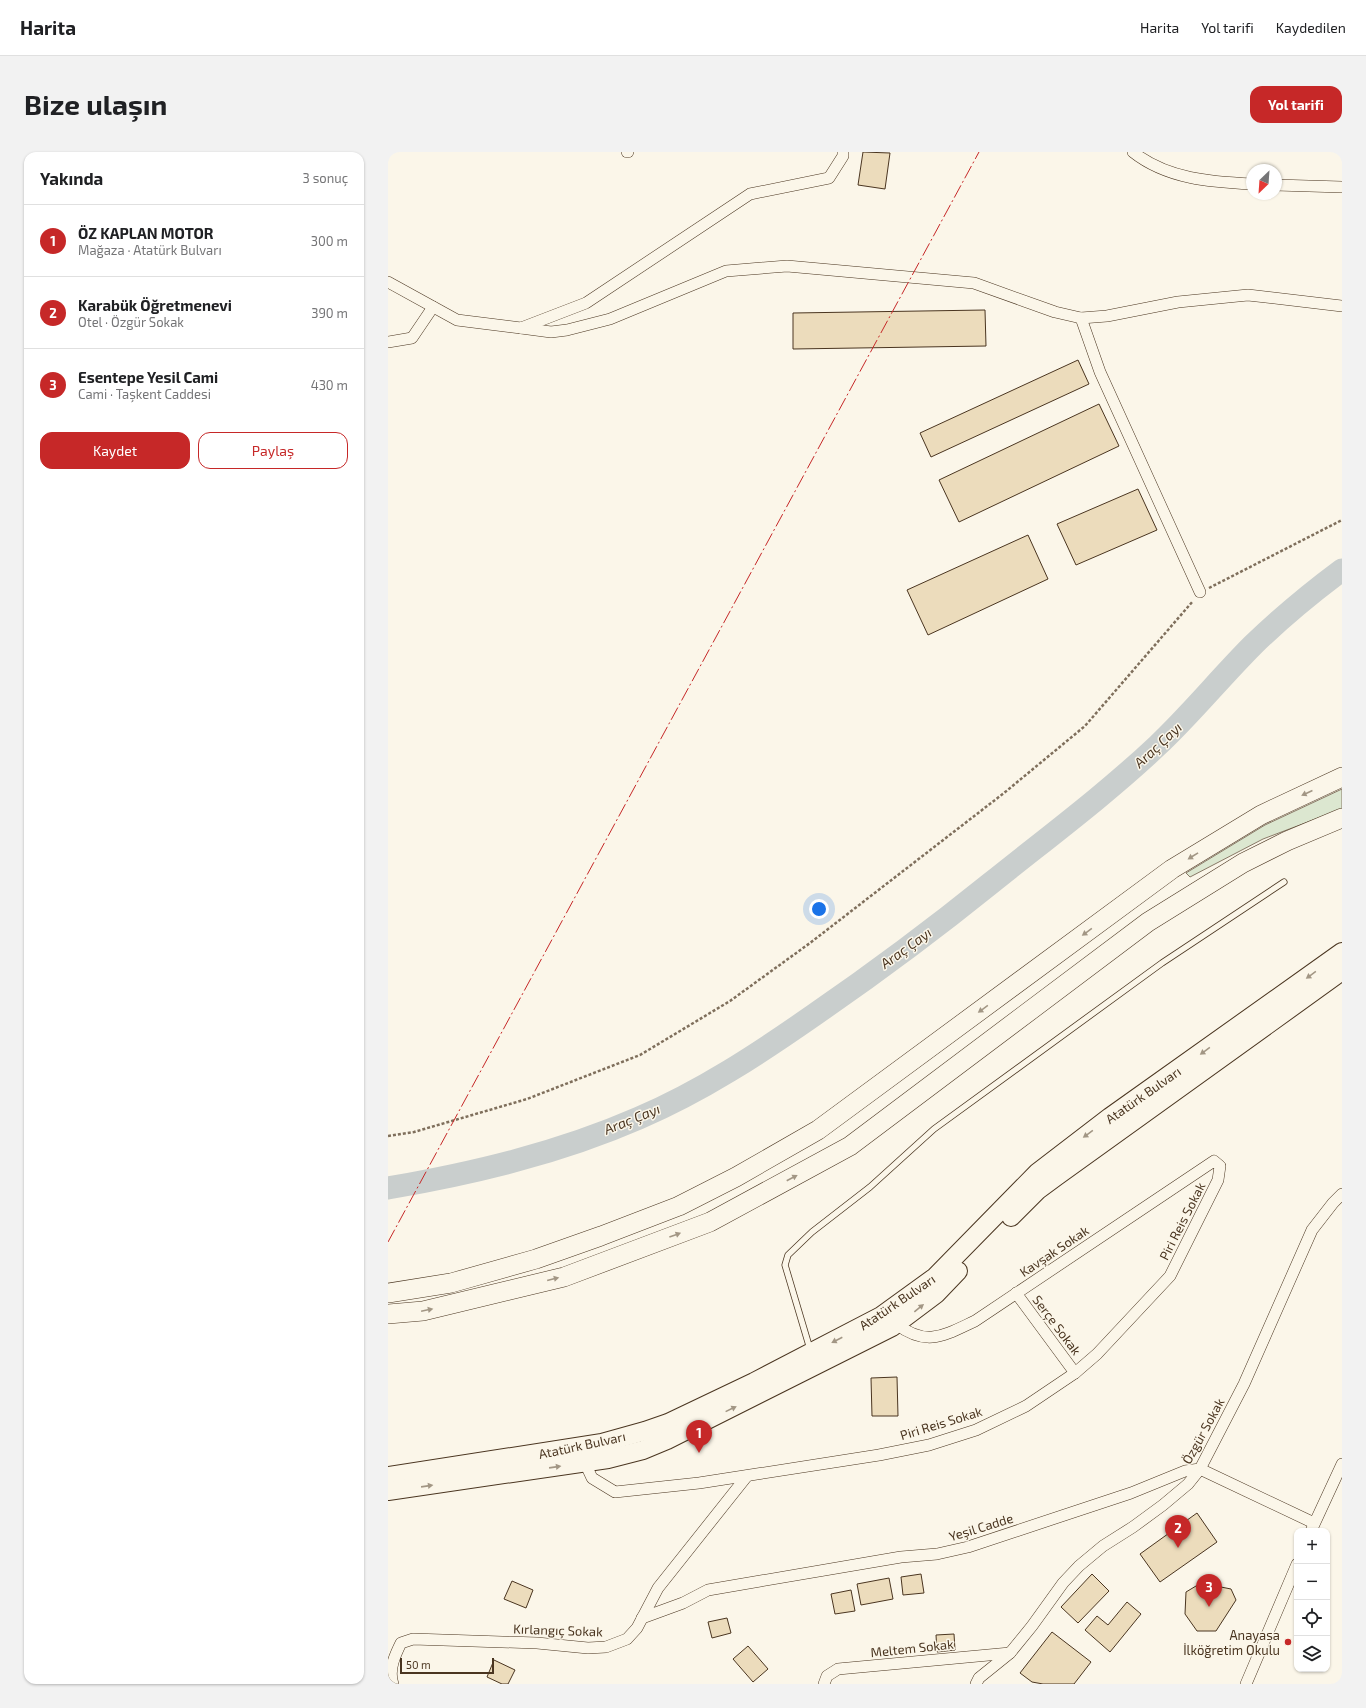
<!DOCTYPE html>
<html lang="tr">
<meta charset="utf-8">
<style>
:root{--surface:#fff;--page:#f2f2f2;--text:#202124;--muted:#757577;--line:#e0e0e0;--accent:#c62828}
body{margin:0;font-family:"Exo 2",sans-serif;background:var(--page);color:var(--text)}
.controls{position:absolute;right:12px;bottom:12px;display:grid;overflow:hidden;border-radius:8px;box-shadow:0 1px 3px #0004}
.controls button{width:36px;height:36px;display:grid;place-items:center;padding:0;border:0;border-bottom:1px solid var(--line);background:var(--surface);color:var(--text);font:20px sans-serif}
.compass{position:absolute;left:858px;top:12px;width:36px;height:36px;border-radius:50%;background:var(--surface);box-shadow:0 1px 3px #0004;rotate:205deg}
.scale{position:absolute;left:12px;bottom:10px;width:94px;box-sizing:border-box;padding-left:4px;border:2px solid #4a3520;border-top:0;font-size:11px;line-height:14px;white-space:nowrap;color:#4a3520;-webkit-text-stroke:3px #fbf6e9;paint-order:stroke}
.you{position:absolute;left:431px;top:757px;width:14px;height:14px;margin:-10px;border:3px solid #fff;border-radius:50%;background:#1a73e8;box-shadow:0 0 0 6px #1a73e833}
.badge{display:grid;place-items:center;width:26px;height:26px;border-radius:50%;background:var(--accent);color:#fff;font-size:13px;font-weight:700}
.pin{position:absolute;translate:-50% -33px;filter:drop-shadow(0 1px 2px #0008)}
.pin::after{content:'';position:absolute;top:21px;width:14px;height:12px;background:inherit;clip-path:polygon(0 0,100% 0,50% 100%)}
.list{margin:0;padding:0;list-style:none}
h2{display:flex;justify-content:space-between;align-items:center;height:52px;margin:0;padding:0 16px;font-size:17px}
h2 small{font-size:13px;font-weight:400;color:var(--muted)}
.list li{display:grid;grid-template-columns:26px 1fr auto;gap:12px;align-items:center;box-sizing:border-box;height:72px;padding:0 16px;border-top:1px solid var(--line)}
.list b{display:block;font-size:15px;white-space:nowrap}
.list p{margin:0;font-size:13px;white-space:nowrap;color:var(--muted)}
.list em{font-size:13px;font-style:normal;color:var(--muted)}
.actions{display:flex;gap:8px;padding:12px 16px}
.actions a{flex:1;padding:9px 0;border:1px solid var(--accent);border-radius:12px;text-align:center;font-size:14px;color:var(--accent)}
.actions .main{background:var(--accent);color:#fff}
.icon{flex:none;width:22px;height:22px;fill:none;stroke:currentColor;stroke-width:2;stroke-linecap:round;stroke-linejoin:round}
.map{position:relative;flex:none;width:954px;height:1532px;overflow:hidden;border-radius:12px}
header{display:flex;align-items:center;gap:24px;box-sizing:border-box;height:56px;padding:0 20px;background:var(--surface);border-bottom:1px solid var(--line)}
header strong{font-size:19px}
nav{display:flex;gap:22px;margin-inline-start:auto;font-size:14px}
.intro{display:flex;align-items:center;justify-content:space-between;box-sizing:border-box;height:96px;padding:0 24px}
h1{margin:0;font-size:28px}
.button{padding:10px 18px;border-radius:12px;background:var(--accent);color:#fff;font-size:14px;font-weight:700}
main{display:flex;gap:24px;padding:0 24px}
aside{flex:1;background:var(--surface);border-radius:12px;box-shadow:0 1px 3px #0004}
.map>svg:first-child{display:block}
</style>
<header>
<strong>Harita</strong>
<nav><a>Harita</a><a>Yol tarifi</a><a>Kaydedilen</a></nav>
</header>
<div class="intro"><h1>Bize ulaşın</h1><a class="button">Yol tarifi</a></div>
<main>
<aside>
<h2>Yakında<small>3 sonuç</small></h2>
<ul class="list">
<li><span class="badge">1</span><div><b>ÖZ KAPLAN MOTOR</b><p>Mağaza · Atatürk Bulvarı</p></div><em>300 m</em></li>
<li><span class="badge">2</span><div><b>Karabük Öğretmenevi</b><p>Otel · Özgür Sokak</p></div><em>390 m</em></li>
<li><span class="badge">3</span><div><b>Esentepe Yesil Cami</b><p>Cami · Taşkent Caddesi</p></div><em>430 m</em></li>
</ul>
<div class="actions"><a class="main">Kaydet</a><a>Paylaş</a></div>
</aside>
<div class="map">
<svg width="954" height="1532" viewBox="0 0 954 1532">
<rect width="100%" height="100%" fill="#fbf6e9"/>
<polygon fill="#dce7d0" stroke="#887966" points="954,637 954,657 875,687 802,725 798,721 877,673"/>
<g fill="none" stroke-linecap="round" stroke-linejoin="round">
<path stroke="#c9cecd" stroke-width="23" d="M0,1036c86,-15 171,-35 251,-70 63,-27 119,-64 175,-103 61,-42 120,-86 177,-132 56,-45 114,-88 166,-137 34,-32 63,-68 96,-101 28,-27 58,-52 89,-75"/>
</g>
<g fill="#ecdcbc" stroke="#4a3520">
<polygon points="475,0 502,1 497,37 470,33"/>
<polygon points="597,158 598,194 405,197 405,161"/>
<polygon points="690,208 701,232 543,305 532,281"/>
<polygon points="711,252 731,294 571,370 551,328"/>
<polygon points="750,337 769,378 688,413 669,372"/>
<polygon points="640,383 660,427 540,483 519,438"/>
<polygon points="509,1225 510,1264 484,1264 483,1226"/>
<polygon points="809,1361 829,1390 772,1430 752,1402"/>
<polygon points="533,1422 536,1441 515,1443 513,1425"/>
<polygon points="704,1422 721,1439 690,1471 673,1455"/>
<polygon points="501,1426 505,1447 473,1453 469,1432"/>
<polygon points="124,1429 145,1438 138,1456 116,1447"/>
<polygon points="813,1431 843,1437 848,1448 828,1479 809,1479 797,1462 798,1440"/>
<polygon points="463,1438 467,1459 447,1462 443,1442"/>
<polygon points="739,1450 753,1462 722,1500 697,1478 709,1464 720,1473"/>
<polygon points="339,1466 343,1481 324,1486 320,1470"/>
<polygon points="664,1480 703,1510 686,1532 655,1532 644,1530 632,1521"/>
<polygon points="566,1482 567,1498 549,1500 548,1483"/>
<polygon points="360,1494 380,1517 365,1530 345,1507"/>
<polygon points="106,1508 127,1518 120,1532 114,1532 99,1525"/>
</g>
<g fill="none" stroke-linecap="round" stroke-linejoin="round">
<defs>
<polyline id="service" points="422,1197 397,1113 400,1103 424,1080 482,1035 546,977 774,811 896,730"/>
<g id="minor">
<polyline points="239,0 240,0"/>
<path d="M745,0c34,27 78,30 119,32"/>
<polyline points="888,33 954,35"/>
<polyline points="0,130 69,168 133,176 198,151 362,42 441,26 455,4 455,0"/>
<polyline points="693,166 712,220 812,440"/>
<polyline points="133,176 163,180 179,178 222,167 338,119 399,114 586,131 667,160 693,166 719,164 790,150 860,143 954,154"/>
<polyline points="0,190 24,186 45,155"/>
<polyline points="628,1141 687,1221"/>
<path d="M197,1311l7,15 23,14 84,-9 180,-28 50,-10 47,-15 50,-24 49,-33 22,-19 73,-78 48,-96 2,-14 -6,-5 -239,160c-32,15 -48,26 -79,3"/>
<polyline points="923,1379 954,1312"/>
<polyline points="254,1466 295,1451 320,1438 513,1405 549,1402 580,1395 743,1341 797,1319 812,1317 926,1371"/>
<path d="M5,1532c-5,-14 2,-29 8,-41l12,-4 124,4 51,5 18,-1 21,-8 10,-11 21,-40 89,-112"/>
<polyline points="436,1532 439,1524 450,1517 622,1501"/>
<polyline points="588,1532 591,1526 622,1501 644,1474 675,1431 691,1414 715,1394 745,1375 775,1353 800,1332 812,1317 856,1232 924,1078 945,1051 954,1042"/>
<polyline points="858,1532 909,1412"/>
</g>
<g id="primary">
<polyline points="623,1065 650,1038 669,1024 954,819"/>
<polyline points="0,1324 214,1291 257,1279 280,1271 366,1230 493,1164 547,1125 649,1021 722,965 954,800"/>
<polyline points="0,1339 220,1307 255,1298 279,1288 504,1175 548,1142 570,1119"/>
</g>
<g id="trunk">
<polyline points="0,1141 63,1131 148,1107 213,1084 291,1054 348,1025 430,978 784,717 873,663 954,625"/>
<polyline points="0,1162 35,1159 176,1125 322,1070 462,994 760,770 855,711 899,689 954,666"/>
</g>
</defs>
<use href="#service" stroke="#4a3520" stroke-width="7"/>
<use href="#minor" stroke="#4a3520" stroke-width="12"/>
<use href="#primary" stroke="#4a3520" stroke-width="20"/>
<use href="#trunk" stroke="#4a3520" stroke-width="20"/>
<g stroke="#7f6f5c" stroke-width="2.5" stroke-dasharray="3 2" stroke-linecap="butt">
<polyline points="821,436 954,368"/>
<polyline points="0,984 26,980 139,947 252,903 342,849 422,791 616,641 697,574 805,449"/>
</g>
<use href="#service" stroke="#fbf6e9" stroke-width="5.5"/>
<use href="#minor" stroke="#fbf6e9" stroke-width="11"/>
<use href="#primary" stroke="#fbf6e9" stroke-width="18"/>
<use href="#trunk" stroke="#fbf6e9" stroke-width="19"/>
<polyline stroke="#c62828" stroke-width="1" stroke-dasharray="14 3 2 3" stroke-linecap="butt" points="0,1090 591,0"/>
</g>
<defs><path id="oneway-solid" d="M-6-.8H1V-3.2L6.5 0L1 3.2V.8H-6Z"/></defs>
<g fill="#a29684">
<use href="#oneway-solid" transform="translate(919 641) rotate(155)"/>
<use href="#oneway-solid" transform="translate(805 704) rotate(148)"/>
<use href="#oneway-solid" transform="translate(699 780) rotate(144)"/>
<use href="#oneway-solid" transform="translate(923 823) rotate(144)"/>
<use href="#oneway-solid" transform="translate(595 857) rotate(144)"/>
<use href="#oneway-solid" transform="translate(817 899) rotate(144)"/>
<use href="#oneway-solid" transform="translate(700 982) rotate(144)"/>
<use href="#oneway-solid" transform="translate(404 1026) rotate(-28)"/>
<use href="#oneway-solid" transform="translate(287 1083) rotate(-20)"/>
<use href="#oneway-solid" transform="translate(165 1127) rotate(-14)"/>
<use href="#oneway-solid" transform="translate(531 1156) rotate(-39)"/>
<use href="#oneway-solid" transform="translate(39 1158) rotate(-12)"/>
<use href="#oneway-solid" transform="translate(449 1188) rotate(153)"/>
<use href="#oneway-solid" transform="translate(343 1257) rotate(-26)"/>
<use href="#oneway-solid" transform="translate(167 1315) rotate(-8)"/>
<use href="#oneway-solid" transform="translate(39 1334) rotate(-8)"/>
</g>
<circle fill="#c62828" stroke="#fbf6e9" stroke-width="1.5" cx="900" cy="1490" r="4"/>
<g text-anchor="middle" stroke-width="3" stroke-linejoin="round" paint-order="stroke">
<g font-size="13" fill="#4a3520" stroke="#fbf6e9">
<text transform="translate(755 943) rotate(-35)" y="5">Atatürk Bulvarı</text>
<text transform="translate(794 1069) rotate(-63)" y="5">Piri Reis Sokak</text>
<text transform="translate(666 1099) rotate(-34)" y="5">Kavşak Sokak</text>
<text transform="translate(509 1150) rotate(-34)" y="5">Atatürk Bulvarı</text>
<text transform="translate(669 1173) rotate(53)" y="5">Serçe Sokak</text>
<text transform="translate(553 1271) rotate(-17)" y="5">Piri Reis Sokak</text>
<text transform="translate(815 1279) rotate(-61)" y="5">Özgür Sokak</text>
<text transform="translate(194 1293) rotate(-12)" y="5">Atatürk Bulvarı</text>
<text transform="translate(593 1375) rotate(-17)" y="5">Yeşil Cadde</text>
<text transform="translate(170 1478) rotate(2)" y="5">Kırlangıç Sokak</text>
<text transform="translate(524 1496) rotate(-6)" y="5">Meltem Sokak</text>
</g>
<g font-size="13" fill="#4a3520" stroke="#fbf6e9" text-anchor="end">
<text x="892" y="1488">Anayasa<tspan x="892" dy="15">İlköğretim Okulu</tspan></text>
</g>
<g font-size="14" font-style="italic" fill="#4a3520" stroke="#fbf6e9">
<text transform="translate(770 593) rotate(-43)" y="5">Araç Çayı</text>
<text transform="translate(518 796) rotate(-36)" y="5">Araç Çayı</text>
<text transform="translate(244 967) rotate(-22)" y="5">Araç Çayı</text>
</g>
</g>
</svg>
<div class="controls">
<button>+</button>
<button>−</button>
<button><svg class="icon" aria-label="locate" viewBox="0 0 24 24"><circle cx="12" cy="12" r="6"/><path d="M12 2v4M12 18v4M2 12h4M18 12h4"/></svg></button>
<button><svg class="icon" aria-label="layers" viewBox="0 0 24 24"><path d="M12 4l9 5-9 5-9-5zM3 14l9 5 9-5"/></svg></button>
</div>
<svg class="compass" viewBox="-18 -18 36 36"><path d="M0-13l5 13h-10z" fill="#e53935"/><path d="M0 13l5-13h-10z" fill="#757577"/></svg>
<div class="scale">50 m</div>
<div class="you"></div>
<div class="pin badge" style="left:311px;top:1301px">1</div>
<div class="pin badge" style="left:790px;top:1396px">2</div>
<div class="pin badge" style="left:821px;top:1455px">3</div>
</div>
</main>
